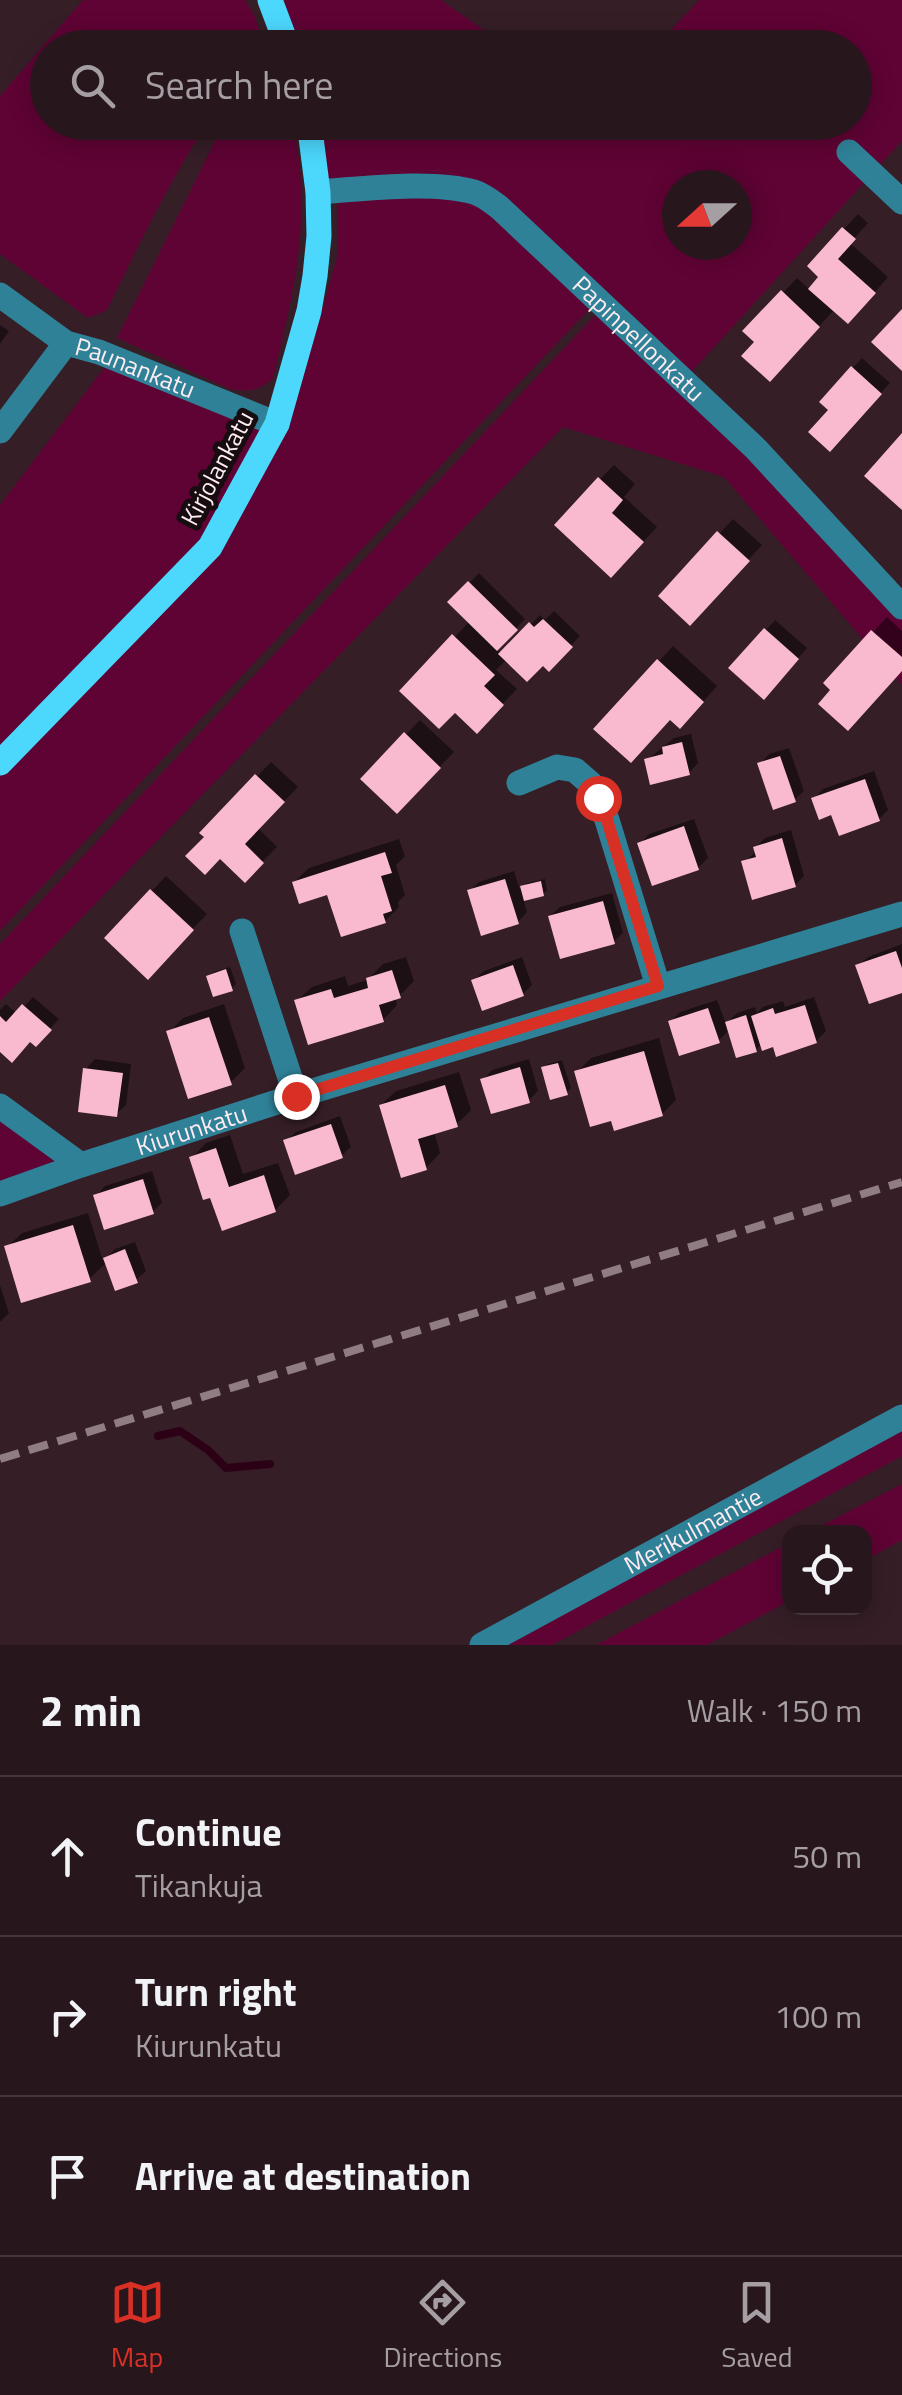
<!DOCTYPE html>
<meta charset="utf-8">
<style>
:root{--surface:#28161d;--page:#34232a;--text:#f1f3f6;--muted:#a59fa4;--line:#44353b;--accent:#d93025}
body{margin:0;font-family:"Titillium Web",sans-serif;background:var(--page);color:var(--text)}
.controls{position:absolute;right:30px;bottom:30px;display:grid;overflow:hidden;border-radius:20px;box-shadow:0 5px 25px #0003}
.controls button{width:90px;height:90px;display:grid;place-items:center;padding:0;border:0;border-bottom:2px solid var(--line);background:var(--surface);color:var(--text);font:50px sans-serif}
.compass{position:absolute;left:662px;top:170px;width:90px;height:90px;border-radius:50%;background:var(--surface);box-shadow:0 5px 25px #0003;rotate:249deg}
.stop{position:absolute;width:30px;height:30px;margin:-22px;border:8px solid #d93025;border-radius:50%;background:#fff}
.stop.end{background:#d93025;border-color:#fff;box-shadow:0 2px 10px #0008}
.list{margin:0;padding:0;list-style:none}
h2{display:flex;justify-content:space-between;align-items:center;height:130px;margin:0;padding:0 40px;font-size:42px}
h2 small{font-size:32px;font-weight:400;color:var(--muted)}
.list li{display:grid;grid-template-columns:65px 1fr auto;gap:30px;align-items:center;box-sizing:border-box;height:160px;padding:0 40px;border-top:2px solid var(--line)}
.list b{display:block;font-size:38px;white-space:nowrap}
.list p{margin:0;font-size:32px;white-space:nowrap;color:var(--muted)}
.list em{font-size:32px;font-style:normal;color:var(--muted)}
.icon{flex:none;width:55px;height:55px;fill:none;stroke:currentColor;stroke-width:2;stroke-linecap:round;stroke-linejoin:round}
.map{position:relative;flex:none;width:902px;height:1645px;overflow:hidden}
.search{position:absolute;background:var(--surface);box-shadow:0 5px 25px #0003;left:30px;right:30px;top:30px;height:110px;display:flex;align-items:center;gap:25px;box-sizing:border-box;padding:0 35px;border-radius:55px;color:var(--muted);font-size:38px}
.sheet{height:610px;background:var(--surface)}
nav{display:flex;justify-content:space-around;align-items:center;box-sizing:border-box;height:140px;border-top:2px solid var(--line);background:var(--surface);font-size:28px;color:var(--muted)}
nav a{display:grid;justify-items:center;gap:5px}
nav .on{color:var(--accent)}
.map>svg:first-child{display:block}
</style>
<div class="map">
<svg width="902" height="1645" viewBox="0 0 902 1645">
<rect width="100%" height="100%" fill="#361e27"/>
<g fill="#5f0334" fill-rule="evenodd">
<path d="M83,0h162l9,15 11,32 -217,1v74l159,1c-38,60 -69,123 -100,187l-19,8 -88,-64v-158z"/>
<polygon points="275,0 441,0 484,30 571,47 292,47"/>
<path d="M699,0h203v141l-215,236 -205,-193 -158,6 -9,-67 539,-1v-74l-212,-1 17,-4zM677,185h60v60h-60z"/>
<path d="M224,123h68c22,90 2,168 -19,256 -15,12 -25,13 -43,10l-113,-51z"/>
<polygon points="337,194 480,199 595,303 0,931 0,770 213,550 293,412 337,257"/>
<polygon points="601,309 902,610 902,685 724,477 563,427 0,1001 0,944"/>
<polygon points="107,364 264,427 206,544 0,756 0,505"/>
<polygon points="0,1102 86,1167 0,1197"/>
<polygon points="902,1428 902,1456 552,1645 502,1645"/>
<polygon points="902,1484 902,1540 865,1560 864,1532 809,1532"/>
<polygon points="789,1543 789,1601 707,1645 596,1645"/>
</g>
<g fill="#0007">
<polygon points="858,214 868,223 850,243 888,277 862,307 835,309 784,364 746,331 797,278 810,290 822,277 810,266"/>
<polygon points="0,325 9,331 0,344"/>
<polygon points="862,358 890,383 839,439 832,410 822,402"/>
<polygon points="614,465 635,484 624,497 657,527 625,561 600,479"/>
<polygon points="733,519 762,545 704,608 661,596"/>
<polygon points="479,573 525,619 496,649 502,654 540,615 545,620 554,611 580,636 549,668 543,663 507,659 496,670 517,689 477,730 455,709 403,691 470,621 451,602"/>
<polygon points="887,617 902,631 902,669 834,690 826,683"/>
<polygon points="775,620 807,648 773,687 732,668"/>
<polygon points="673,646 717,686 694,712 597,729"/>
<polygon points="420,720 454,752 397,811 363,779"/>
<polygon points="691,734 698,763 689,773 647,760 674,738"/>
<polygon points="789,748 804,791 794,800 760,764 769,754"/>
<polygon points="271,762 298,787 258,828 277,847 245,879 203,832"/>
<polygon points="874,771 888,810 879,819 833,812 814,799 823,789"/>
<polygon points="694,819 708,858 698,868 640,844 649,834"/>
<polygon points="791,830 804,876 795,885 744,862 757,851 756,847 765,838"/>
<polygon points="399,839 405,856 396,865 405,895 398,902 399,907 385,921 329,892 294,882 309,868"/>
<polygon points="514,871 520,890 527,883 545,879 547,890 543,894 523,898 527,912 518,922 469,891 479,882"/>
<polygon points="166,876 207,914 148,976 107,938"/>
<polygon points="612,893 623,933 613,942 550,916 560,907"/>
<polygon points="902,944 902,990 858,966 868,957"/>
<polygon points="406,957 414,981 399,996 395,997 397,1005 383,1020 297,1001 312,987 345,976 348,986 367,980 383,964"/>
<polygon points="522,957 532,985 523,994 474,980 484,971"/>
<polygon points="230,967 236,984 232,988 209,976 213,972"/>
<polygon points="33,997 59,1019 36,1044 30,1039 0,1049 0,1010 6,1004 17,1014"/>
<polygon points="814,997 826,1031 816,1041 762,1043 756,1050 730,1029 718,1041 670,1022 680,1012 717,1000 726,1024 737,1013 755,1007 757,1013 763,1007 783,1001 785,1007"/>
<polygon points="224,1004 245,1068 230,1083 169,1032 183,1018"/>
<polygon points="659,1038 676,1100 662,1114 613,1118 577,1072 591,1058"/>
<polygon points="95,1059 131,1064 126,1105 116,1114 86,1069"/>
<polygon points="529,1059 538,1091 529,1100 483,1080 492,1070"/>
<polygon points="562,1060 571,1088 567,1092 544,1068 548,1064"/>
<polygon points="459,1072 471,1110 456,1125 434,1131 440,1153 426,1168 381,1105 396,1091"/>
<polygon points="340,1116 351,1147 341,1156 286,1141 296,1132"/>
<polygon points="230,1135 243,1174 278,1163 290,1195 275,1210 212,1195 192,1158 206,1143"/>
<polygon points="152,1171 162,1203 152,1212 96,1196 105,1186"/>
<polygon points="88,1213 103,1261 115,1249 135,1242 146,1271 136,1280 107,1262 89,1279 7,1247 22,1233"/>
<polygon points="0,1285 9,1313 0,1322"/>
</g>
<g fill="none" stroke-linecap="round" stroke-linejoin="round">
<polyline stroke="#2c0015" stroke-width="8" points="158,1436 180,1431 208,1450 226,1468 270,1464"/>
</g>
<g fill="#f9bad0">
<polygon points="842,227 856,239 838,259 876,293 848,324 808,289 818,277 807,266"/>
<polygon points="781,290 820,327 770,382 741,356 754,342 742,331"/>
<polygon points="902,309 902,371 871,342"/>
<polygon points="851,366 882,394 830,452 808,432 828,410 819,402"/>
<polygon points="902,433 902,510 864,476"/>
<polygon points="598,477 623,500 612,513 644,542 611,578 554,525"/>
<polygon points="717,531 750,561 690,626 658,596"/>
<polygon points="468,581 518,630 497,651 447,602"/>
<polygon points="543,619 573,647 549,672 543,666 527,682 498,654 529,622 534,627"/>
<polygon points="764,628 799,659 764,700 728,668"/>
<polygon points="871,630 902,657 902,671 848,731 818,704 830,690 823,683"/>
<polygon points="452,634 495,675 484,686 504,705 477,734 455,713 439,729 399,691"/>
<polygon points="657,659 704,702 680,729 670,720 631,763 593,729"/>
<polygon points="404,732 441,768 397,814 360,779"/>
<polygon points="682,742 690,775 650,785 644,759 663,754 662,747"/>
<polygon points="780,756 796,802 773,810 757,763"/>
<polygon points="255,774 285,802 245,844 264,863 245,883 220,859 205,875 185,856 204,837 199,833"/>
<polygon points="865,779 880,821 839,836 831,815 819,820 811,798"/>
<polygon points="684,826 699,870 652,886 637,843"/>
<polygon points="782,838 796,887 752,900 741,861 756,857 753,847"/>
<polygon points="385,852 392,873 381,876 392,911 383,914 386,923 341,937 327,895 299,904 292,882"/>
<polygon points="505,879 519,924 481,936 467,890"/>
<polygon points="541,881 544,896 524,901 520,886"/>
<polygon points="150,889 194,930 148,980 104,938"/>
<polygon points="603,901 615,944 560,959 548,916"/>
<polygon points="896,951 902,968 902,993 869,1004 855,965"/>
<polygon points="513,965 524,996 482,1011 471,980"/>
<polygon points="226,969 233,991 213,997 206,976"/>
<polygon points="392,970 401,998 379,1005 384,1022 308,1045 294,1000 331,989 334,998 368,988 366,978"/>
<polygon points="22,1004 52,1030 36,1047 30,1042 12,1063 0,1052 0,1016 6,1022"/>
<polygon points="805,1005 817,1043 776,1057 773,1047 762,1051 751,1016 773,1008 775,1014"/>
<polygon points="708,1008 720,1043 679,1056 668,1021"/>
<polygon points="746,1015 757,1052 736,1058 725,1022"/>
<polygon points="209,1017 232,1085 188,1099 166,1031"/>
<polygon points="644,1051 663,1116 614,1131 611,1121 590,1127 574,1071"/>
<polygon points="558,1063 568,1095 550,1100 541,1067"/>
<polygon points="520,1067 530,1103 491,1114 480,1079"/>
<polygon points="83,1068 123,1073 117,1117 78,1112"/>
<polygon points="445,1085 458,1127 418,1139 427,1170 401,1178 379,1105"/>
<polygon points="331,1124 343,1158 295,1175 283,1140"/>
<polygon points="216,1148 229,1187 264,1175 276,1212 222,1231 210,1198 203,1200 189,1157"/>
<polygon points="143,1179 154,1214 104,1230 93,1195"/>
<polygon points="73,1225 91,1282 21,1303 4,1246"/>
<polygon points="125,1249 138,1283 115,1291 103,1258"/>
</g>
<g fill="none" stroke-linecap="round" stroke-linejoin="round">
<g stroke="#2f8197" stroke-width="25">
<polyline points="849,152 902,202"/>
<path id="s1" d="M318,192c44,-3 114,-12 156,0 10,3 18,10 26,16l256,241 146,158"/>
<path id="s2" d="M0,295l66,48 33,9 178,72"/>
<polyline points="0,431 66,343"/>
<polyline points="519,783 557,767 575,770 591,784 607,820 658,986"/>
<polyline points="242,931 296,1096"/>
<polyline points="0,1106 81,1165"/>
<path id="s3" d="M0,1194l81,-29 215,-69 606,-182"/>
<path id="s4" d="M482,1645l420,-228"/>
</g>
<g stroke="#4cd8fd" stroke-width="25">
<polyline points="270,0 288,48"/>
<polyline points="0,763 210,547 277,424 309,311 315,276 319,236 318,192 309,122"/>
</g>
<polyline stroke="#907c83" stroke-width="8" stroke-dasharray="20 10" stroke-linecap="butt" points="0,1459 902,1182"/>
</g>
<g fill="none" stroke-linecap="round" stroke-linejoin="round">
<polyline stroke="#d93025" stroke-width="12" points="296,1096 658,986 607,820 598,798"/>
</g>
<g text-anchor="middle" stroke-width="10" stroke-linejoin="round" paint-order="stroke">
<g font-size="25" fill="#fdecf1" stroke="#170c10">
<text dy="9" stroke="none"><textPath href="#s1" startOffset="378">Papinpellonkatu</textPath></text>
<text dy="9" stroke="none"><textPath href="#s2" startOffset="155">Paunankatu</textPath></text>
<text transform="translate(217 468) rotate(-62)" y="9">Kirjolankatu</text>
<text dy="9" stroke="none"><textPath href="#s3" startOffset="202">Kiurunkatu</textPath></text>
<text dy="9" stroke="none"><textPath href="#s4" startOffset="240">Merikulmantie</textPath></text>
</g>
</g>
</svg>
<div class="controls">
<button><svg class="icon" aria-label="locate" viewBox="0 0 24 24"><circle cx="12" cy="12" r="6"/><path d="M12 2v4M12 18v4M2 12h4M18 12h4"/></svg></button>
</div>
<svg class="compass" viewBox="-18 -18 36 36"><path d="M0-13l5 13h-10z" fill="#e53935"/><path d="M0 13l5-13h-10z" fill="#a59fa4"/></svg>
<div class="stop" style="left:598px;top:798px"></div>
<div class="stop end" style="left:296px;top:1096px"></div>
<div class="search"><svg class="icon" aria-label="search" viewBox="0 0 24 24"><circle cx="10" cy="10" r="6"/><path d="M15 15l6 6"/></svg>Search here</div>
</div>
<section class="sheet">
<h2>2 min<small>Walk · 150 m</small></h2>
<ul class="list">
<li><svg class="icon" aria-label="ahead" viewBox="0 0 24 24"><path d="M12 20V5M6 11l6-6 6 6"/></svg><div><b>Continue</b><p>Tikankuja</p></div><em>50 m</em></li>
<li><svg class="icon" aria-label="right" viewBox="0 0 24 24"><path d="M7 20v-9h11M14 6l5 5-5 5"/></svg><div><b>Turn right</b><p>Kiurunkatu</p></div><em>100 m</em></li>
<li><svg class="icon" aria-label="arrive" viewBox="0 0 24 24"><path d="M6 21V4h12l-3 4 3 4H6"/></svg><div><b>Arrive at destination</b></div></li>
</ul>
</section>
<nav>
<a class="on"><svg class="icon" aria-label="map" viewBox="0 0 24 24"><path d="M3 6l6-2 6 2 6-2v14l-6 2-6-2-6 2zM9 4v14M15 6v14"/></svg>Map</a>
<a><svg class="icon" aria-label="directions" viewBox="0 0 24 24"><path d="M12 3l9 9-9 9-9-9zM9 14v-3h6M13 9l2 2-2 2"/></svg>Directions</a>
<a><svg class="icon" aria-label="saved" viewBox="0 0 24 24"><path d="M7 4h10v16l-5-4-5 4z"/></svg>Saved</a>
</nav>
